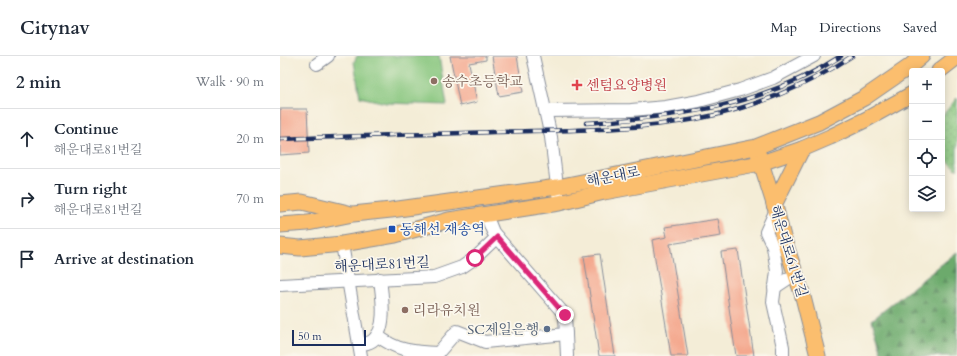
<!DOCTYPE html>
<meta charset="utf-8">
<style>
:root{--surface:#fff;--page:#f2f2f3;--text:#1f2937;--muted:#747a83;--line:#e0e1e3}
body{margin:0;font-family:Cardo,"Noto Serif KR",serif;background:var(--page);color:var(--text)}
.controls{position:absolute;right:12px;top:12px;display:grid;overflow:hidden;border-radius:4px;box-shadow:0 2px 10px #0003}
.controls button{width:36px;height:36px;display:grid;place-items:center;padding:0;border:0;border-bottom:1px solid var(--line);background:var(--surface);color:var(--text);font:20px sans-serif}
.scale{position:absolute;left:12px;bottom:10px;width:74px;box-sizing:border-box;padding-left:4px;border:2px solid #1b2f5e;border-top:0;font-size:11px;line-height:14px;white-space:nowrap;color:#1b2f5e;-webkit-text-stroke:3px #fbf7ec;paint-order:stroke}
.stop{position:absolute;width:12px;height:12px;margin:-9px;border:3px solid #db2777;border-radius:50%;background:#fff}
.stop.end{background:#db2777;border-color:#fff;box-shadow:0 1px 4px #0008}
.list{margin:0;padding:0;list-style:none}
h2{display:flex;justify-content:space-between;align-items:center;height:52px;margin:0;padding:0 16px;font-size:17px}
h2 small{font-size:13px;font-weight:400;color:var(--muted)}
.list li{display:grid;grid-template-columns:26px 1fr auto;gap:12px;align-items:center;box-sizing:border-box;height:60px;padding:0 16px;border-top:1px solid var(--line)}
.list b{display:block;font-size:15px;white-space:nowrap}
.list p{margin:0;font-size:13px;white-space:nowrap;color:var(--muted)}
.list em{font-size:13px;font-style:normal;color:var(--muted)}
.icon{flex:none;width:22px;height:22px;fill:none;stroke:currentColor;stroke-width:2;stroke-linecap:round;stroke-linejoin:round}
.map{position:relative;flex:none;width:677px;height:300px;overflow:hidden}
header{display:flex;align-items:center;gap:24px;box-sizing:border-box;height:56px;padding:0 20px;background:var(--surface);border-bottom:1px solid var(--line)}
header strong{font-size:19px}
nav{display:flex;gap:22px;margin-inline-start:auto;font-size:14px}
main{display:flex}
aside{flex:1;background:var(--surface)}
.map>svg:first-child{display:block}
</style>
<header>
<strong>Citynav</strong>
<nav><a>Map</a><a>Directions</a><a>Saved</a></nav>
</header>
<main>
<aside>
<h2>2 min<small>Walk · 90 m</small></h2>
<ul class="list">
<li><svg class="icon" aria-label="ahead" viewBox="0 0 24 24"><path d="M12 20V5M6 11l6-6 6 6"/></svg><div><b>Continue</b><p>해운대로81번길</p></div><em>20 m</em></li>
<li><svg class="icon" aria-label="right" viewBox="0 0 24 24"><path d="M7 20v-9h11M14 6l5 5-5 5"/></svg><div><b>Turn right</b><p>해운대로81번길</p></div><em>70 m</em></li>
<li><svg class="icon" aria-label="arrive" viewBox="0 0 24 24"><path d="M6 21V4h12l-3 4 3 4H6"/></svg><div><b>Arrive at destination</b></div></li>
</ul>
</aside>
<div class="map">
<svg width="677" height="300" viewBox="0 0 677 300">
<defs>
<pattern id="grass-dots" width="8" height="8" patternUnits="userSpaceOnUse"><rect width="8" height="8" fill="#85c57c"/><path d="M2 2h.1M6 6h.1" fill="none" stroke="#6ca069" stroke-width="1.8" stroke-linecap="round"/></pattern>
<pattern id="forest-firs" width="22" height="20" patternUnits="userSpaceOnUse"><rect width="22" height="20" fill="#6caa6c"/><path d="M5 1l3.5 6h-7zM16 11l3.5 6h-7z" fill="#588b5c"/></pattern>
</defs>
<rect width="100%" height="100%" fill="#fbf7ec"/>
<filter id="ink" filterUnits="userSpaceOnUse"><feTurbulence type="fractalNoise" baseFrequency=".025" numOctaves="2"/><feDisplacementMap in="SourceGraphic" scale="8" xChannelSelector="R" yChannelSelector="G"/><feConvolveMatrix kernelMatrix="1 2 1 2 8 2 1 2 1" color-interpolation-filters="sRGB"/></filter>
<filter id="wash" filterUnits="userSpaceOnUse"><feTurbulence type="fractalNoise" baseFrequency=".012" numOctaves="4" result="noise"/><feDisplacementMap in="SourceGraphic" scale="16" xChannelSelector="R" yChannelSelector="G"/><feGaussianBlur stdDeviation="0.9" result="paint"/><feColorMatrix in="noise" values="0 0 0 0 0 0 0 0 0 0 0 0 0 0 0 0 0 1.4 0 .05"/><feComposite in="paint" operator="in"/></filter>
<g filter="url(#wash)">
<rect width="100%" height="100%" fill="#f4edd7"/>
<polygon fill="url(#grass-dots)" stroke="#507a6d" points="677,42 677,114 662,99 662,60"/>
<polygon fill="url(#forest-firs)" stroke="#446c65" points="677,196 677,300 603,300 592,264"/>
<polygon fill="#85c57c" stroke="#507a6d" points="77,0 159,0 167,49 106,47 80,41 74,6"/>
<g id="blocks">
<g fill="#f4a88e">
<polygon points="170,0 206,0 206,4 189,7 197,46 180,50"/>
<polygon points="212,0 237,0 243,36 219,40"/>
<polygon points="0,53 27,53 29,97 0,99"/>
<polygon points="438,163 441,180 390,188 408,300 391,300 372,184 387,181 385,171"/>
<polygon points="458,194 474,300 456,300 441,196"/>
<polygon points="320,198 335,300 319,300 304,200"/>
</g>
</g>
</g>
<g filter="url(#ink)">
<use href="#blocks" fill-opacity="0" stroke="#888e9a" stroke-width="1"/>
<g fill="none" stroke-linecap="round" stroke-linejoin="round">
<defs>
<g id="minor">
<polyline points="253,0 271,81 278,138"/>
<polyline points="37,8 48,0"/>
<polyline points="266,55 351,54 386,51 419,45 460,34 493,22 534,0"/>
<polyline points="496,154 486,176 493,191 497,215 493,246 503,291 503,300"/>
<polyline points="206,159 213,176 217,181 285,259 287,300"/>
<polyline points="62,188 81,300"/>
<polyline points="0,229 154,221 182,211 195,202 217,181"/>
<polyline points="494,232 509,222"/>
<path d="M97,279c19,16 37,17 61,18"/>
<path d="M79,288c4,0 10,-1 13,-3 16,-11 10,-45 8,-62"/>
<polyline points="157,300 158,297 177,275 205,286 286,278"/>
</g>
<g id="major">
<polyline points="659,15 677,1"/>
<polyline points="478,97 496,154 503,181 522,237 538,300"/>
<polyline points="0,148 22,146 68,157"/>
<polyline points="494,149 522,93"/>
<polyline points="0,169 28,167 73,158 111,154 277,131 476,91 539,66 584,42 629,11 642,0"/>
<polyline points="0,190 20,192 62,188 115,179 169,164 279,147 324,136 481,107 522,93 550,81 585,64 632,38"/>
</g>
</defs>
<use href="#minor" stroke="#888e9a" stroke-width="14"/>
<use href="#major" stroke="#888e9a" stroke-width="17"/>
<use href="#minor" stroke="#fff" stroke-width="12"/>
<use href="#major" stroke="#fbbe6e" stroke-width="15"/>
<defs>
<g id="rail">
<path d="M306,67c91,-6 176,-16 255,-67"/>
<path d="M0,83c71,-3 143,-5 214,-7 67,-2 136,-1 202,-13 54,-10 110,-32 156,-63"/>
</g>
</defs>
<use href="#rail" stroke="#1b2f5e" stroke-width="4.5"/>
<use href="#rail" stroke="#fbf7ec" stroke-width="3" stroke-dasharray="9" stroke-linecap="butt"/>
</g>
</g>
<g fill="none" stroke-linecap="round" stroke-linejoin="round" filter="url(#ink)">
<polyline stroke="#db2777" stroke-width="5" points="195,202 217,181 285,259"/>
</g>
<g fill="#8d6e63" stroke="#fbf7ec" stroke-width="1.5">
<circle cx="154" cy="25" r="4"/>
<circle cx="125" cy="254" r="4"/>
</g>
<path fill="#e0444e" stroke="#fbf7ec" stroke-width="1.5" d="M295 23h4v4h4v4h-4v4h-4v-4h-4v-4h4z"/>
<rect fill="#1a4fb4" stroke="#fbf7ec" stroke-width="1.5" x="108" y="169" width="8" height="8" rx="2"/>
<circle fill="#5c6f8a" stroke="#fbf7ec" stroke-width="1.5" cx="267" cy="273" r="4"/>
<g text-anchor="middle" stroke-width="3.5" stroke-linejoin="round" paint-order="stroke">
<g font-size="14" fill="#785e54" stroke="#fbf7ec" text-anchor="start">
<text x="162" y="30">송수초등학교</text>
<text x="133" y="259">리라유치원</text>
</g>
<g font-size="14" fill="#be3a42" stroke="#fbf7ec" text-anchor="start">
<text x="306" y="34">센텀요양병원</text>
</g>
<g font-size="14" fill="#1b2f5e" stroke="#fbf7ec">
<text transform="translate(333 120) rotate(-11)" y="5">해운대로</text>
<text transform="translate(509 195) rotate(73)" y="5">해운대로61번길</text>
<text transform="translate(102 208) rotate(-3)" y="5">해운대로81번길</text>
</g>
<g font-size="14" fill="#164399" stroke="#fbf7ec" text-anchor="start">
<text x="120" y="178">동해선 재송역</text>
</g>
<g font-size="14" fill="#4e5e75" stroke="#fbf7ec" text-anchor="end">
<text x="259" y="278">SC제일은행</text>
</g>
</g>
</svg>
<div class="controls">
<button>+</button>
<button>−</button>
<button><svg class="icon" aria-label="locate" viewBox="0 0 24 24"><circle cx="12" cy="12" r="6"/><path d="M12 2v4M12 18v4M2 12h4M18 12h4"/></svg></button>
<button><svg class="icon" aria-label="layers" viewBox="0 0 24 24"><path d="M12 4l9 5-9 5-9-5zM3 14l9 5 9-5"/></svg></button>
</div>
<div class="scale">50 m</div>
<div class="stop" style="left:195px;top:202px"></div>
<div class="stop end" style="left:285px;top:259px"></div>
</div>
</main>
